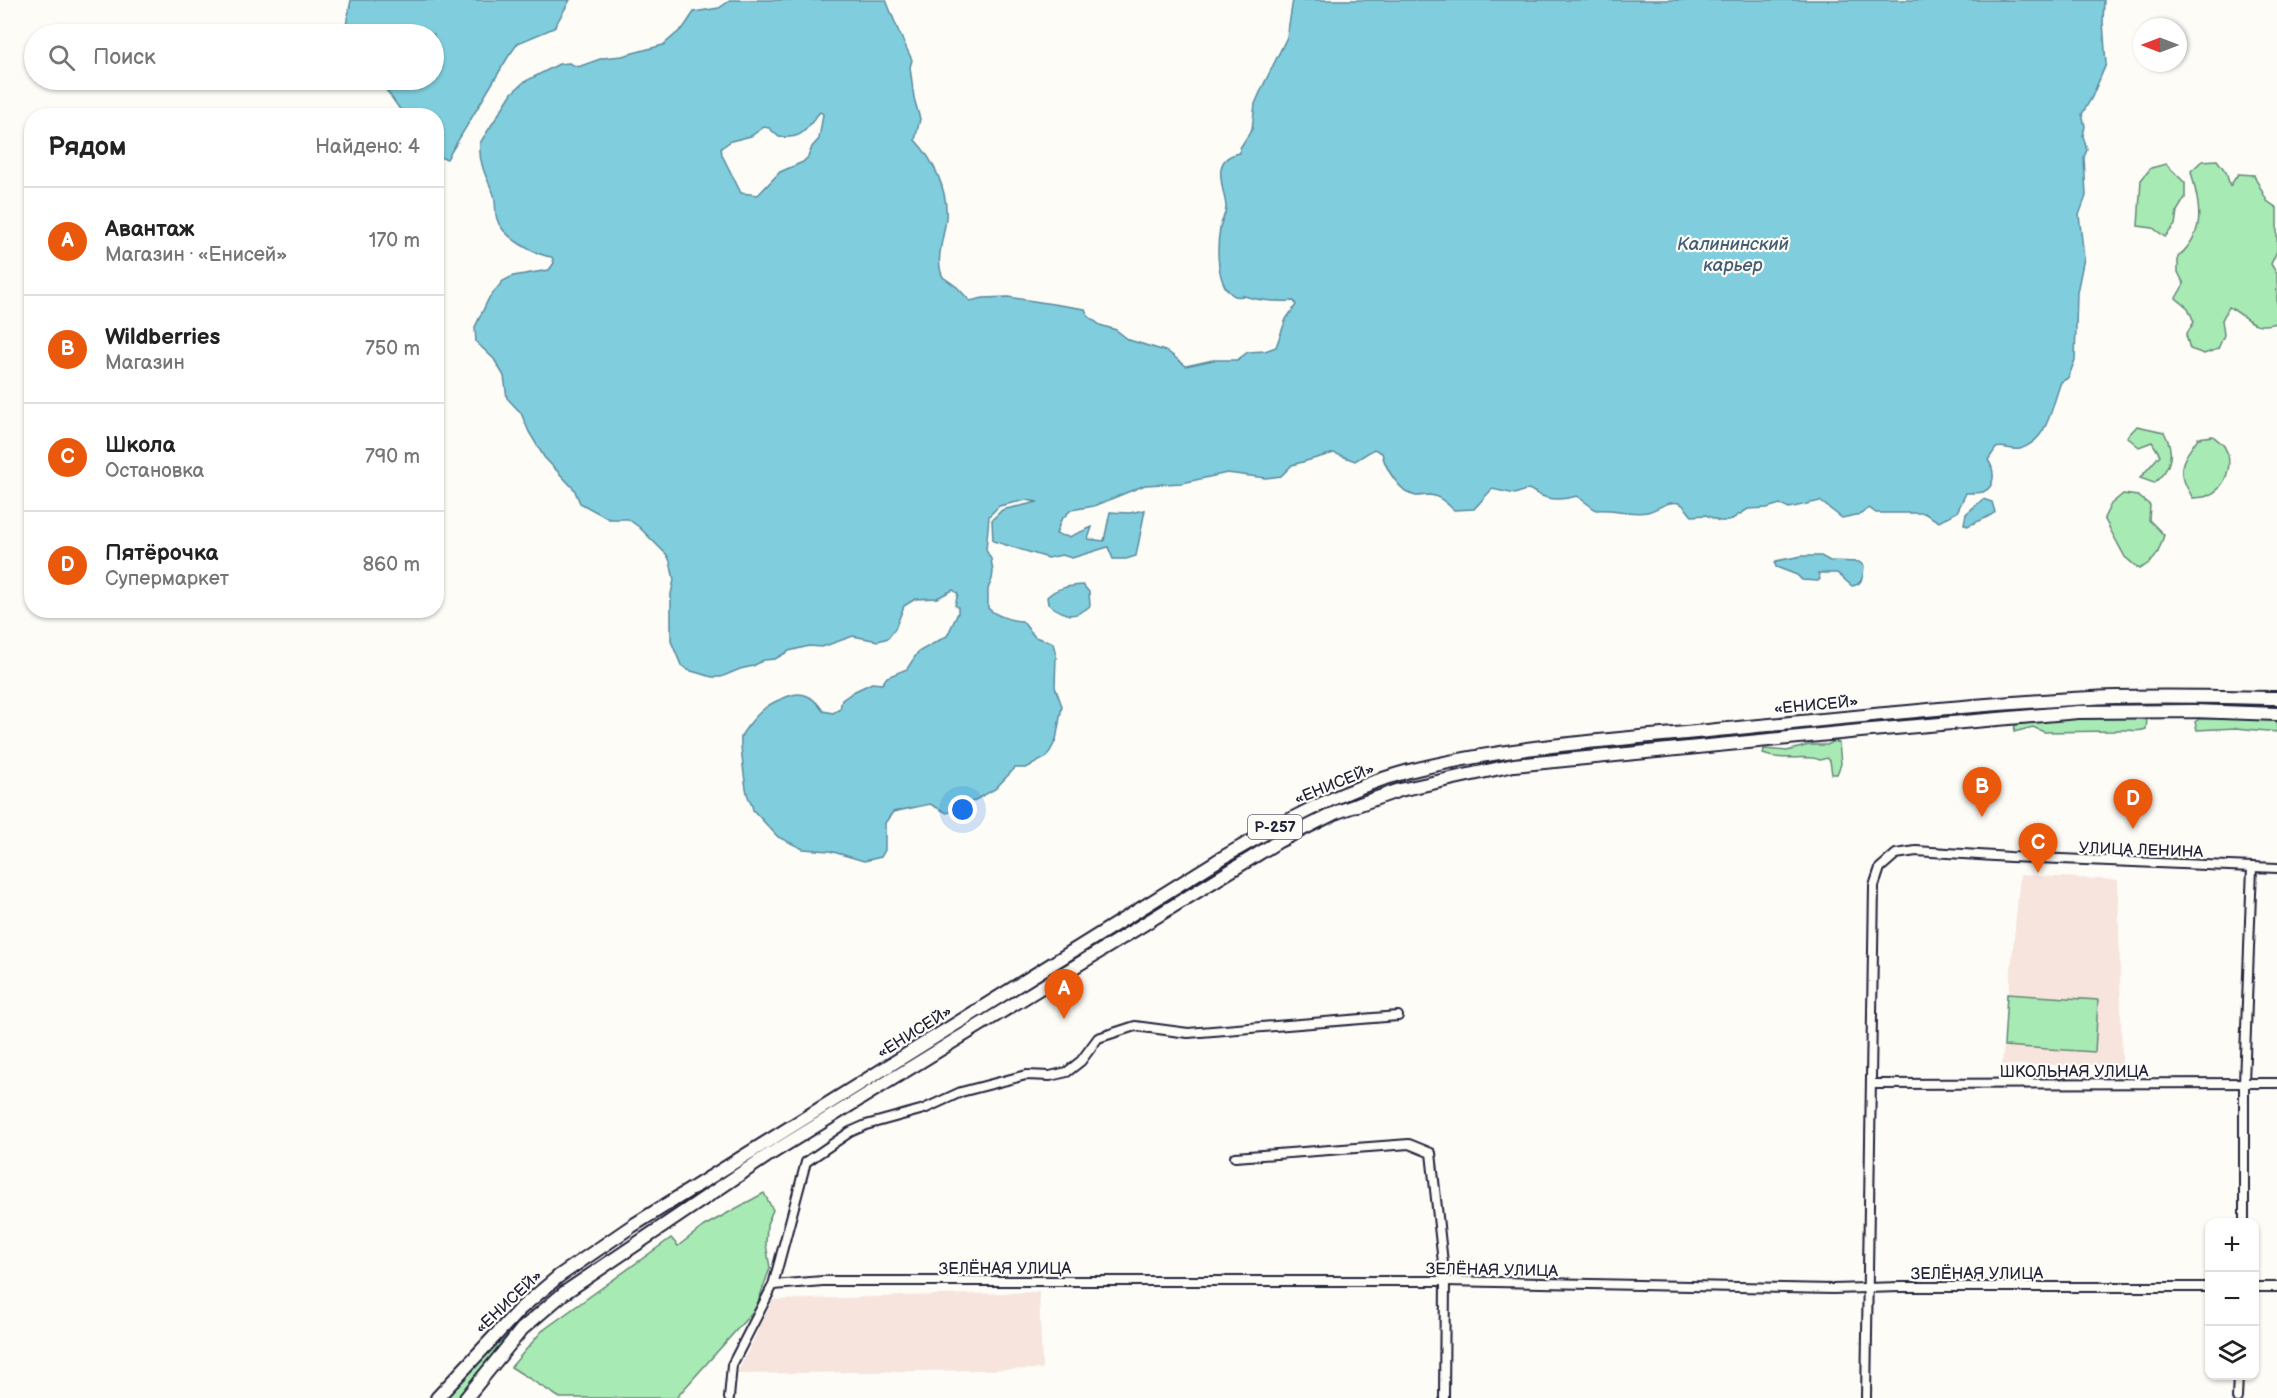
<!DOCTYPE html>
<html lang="ru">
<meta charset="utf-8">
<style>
:root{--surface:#fff;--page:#f6f6f6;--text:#222;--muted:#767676;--line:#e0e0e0;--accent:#ea580c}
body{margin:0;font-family:"Balsamiq Sans",sans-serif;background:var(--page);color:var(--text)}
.controls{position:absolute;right:18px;bottom:18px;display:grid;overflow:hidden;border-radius:12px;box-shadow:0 2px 4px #0004}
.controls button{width:54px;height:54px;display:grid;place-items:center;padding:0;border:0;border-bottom:2px solid var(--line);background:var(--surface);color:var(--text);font:30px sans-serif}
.compass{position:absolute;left:2133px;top:18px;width:54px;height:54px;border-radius:50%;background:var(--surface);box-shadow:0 2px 4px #0004;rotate:270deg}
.you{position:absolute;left:963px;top:810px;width:21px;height:21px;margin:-15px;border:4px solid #fff;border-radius:50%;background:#1a73e8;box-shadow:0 0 0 9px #1a73e833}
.badge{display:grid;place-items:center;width:39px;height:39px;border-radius:50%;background:var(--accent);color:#fff;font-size:20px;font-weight:700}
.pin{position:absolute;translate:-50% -50px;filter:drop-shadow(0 2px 3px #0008)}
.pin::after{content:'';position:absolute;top:32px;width:21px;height:18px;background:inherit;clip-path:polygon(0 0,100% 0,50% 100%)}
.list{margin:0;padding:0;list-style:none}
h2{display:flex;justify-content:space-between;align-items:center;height:78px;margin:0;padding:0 24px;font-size:26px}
h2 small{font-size:20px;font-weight:400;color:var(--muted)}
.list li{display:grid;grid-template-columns:39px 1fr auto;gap:18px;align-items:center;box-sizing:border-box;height:108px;padding:0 24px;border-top:2px solid var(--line)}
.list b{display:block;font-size:22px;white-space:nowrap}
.list p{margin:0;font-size:20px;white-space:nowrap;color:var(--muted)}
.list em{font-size:20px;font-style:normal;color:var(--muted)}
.icon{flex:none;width:33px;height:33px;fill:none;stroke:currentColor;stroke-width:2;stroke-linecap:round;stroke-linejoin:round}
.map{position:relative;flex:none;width:2277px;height:1398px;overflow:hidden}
.search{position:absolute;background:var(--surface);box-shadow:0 2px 4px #0004;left:24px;top:24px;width:420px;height:66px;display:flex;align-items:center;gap:15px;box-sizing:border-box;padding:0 21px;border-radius:33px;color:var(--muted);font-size:22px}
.panel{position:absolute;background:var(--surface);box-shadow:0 2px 4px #0004;left:24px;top:108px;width:420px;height:510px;border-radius:24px}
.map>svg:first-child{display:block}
</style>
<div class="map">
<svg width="2277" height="1398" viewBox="0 0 2277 1398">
<rect width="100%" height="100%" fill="#fdfcf7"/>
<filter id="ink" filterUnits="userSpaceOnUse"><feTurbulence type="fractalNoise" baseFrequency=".0167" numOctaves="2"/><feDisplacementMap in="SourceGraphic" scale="12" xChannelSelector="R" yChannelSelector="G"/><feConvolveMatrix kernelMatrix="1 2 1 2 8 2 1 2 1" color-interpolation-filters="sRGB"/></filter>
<g filter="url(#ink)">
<g fill="#f6e4dd">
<polygon points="2020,875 2118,880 2122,1065 2002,1065"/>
<polygon points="1039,1292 1042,1369 737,1374 773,1300"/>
</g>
<g fill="#a8eab4" stroke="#658678" stroke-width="1.5">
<path d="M2217,160l9,12 4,14 8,-12 16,1 13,26 10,7v43l-6,13 6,10v49c-26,7 -28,-5 -48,-16l-7,13 2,15 -6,14 -14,5 -14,-5 -4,-14 8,-13 -6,-14 -12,-10 8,-14 -6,-12v-15c30,-27 21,-51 13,-86l11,-10z"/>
<polygon points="2166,164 2185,183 2185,198 2177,211 2175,225 2165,237 2153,228 2138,226 2141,180 2151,168"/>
<path d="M2137,426l27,6c11,20 8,36 -10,51l-14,-5 20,-23 -8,-13 -13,5 -12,-10z"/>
<path d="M2213,436c3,3 9,7 11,10 11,17 2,43 -17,50 -4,2 -10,1 -14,2 -18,-29 -13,-34 5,-60z"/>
<path d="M2123,494l15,2 12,9 -1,15 15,15c-6,19 -7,25 -25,34l-14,-12 -21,-39 7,-14z"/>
<path d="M2122,717l25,3 -1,9c-11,5 -21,-2 -32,2l-70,1 -11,-5 -19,5 1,-7 48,-7z"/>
<polygon points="2237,718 2277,719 2277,732 2236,728 2197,730 2195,722 2199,719"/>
<path d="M1835,741l4,2 2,21 -4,10h-5l-2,-13 -3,-3 -7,2c-13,-6 -37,2 -57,-6l1,-5 23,2 22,-6h18z"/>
<polygon points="2007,994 2098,1000 2095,1052 2004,1046"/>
<polygon points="764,1193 773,1210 767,1224 766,1244 770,1268 756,1308 676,1398 560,1398 511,1367 542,1331 671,1238 678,1246 704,1226"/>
<polygon points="524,1315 459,1398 443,1398 511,1323"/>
</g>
<g fill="#80cedd" stroke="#5a899c" stroke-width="1.5" fill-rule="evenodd">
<polygon points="351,0 570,0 554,28 518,43 508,57 447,159 437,157 436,116 404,115 379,80 434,80 434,34 350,34 346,26"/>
<path d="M731,0h155l12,30 14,30 -2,7 4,31 6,21 -5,21c18,19 33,50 31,77 -1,18 -12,43 -3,60l14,10 13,14 13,-3 25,-1 77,12 3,7 12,9 16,5 13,10 39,12 18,14 27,-6h24l11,-8 17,-1 11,-4 10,-28 10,-14 -2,-4c-17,1 -34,0 -50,-5 -3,0 -6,1 -9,0 -20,-9 -18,-51 -15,-68 1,-7 7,-17 6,-22 -2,-19 -17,-48 14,-53v-5l12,-19 3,-25 7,-16 25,-51 6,-37h811l-1,22 3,42 -14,33 -10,17 3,12 -2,10 4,14 -3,7 2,39 -7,19 5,43 -7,34 -2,68 -7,18 -7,4c-10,25 -12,58 -41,67 -9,2 -16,-4 -24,-1l-8,12c7,10 8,27 -5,32 -5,1 -12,1 -17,1l-9,19 -18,10 -15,-9h-48l-7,-5 -8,6 -19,4 -22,-17 -31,7 -9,-4 -13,4 -19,1 -19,12h-10l-13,-6 -14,1c-4,-4 -8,-12 -13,-13 -11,-3 -22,7 -32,9 -17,3 -34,-4 -51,-2l-19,-14c-11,3 -24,5 -35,0 -6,-2 -8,-5 -14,-7l-13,5 -23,-5 -18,20 -20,1c-7,-6 -14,-14 -24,-15 -5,0 -9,1 -14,1 -16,-3 -31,-28 -34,-43l-8,-4 -19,12 -21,-8 -42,12 -11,11 -15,2 -39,-5 -45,10 -37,2 -51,21 -23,4 -10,10 -5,14 13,3 23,-10 -4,12 16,2 6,-29 19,1 16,-3 -9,46 -10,3h-13l-5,-12 -36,11 -10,-3 -14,3 -55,-17 -1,-21 10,-10 36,-8 -12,-2 -27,6 -10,10 -3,34 5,9 2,13 -1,7 -4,10v19c6,7 24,13 34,13l13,16 18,6 3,12 -1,32 7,19 -6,34 -9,17 -21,11h-11l-20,21 -34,19 -14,5 -17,-9 -37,8 -8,11v27l-4,7 -17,4 -34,-10 -27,-2 -25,-12 -25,-27c-1,-7 -5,-11 -6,-17 -2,-9 -7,-48 -6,-56 1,-4 5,-8 7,-11 13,-17 21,-23 41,-30 16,-6 26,3 34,15l10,2 7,-4 2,-9 13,-9 17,-8 10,1 5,-7 20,-8 11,-17 29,-16 11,-23v-6l-3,-2 3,-11 -5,-4 -16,8 -22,1 -11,7 -9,23 -7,9 -10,3 -25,-5 -31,11 -13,-1 -20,5 -14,8 -11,1 -11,6 -13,3 -19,8h-9l-24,-7 -7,-5 -10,-24v-47l3,-14 -4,-19 -3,-6 -28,-28 -11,-8h-19l-29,-16 -6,-14 -30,-32 -15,-25 -8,-19 -14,-15 -3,-22 -10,-17 -18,-17 -1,-15 14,-29 14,-17 10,-5 36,-6 5,-7 -2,-6c-17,-2 -50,-20 -55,-38 -3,-9 0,-18 -4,-27 -7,-15 -15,-31 -13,-49l32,-50 12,-11 35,-18 10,-1 9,4 25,-9 19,-2 41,-11 21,-18 10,-15 25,-4zM820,112l3,2 -4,25 -7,8 -4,10 -5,5 -23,10 -22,23 -17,-2 -19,-38 -1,-7 10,-7 20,-5 13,-9 5,1 10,9c26,2 26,-8 41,-25z"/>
<path d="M1983,499l9,3 3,10c-4,4 -23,12 -28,14l-3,-2 2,-10z"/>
<path d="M1802,556h19l9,5 29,1 5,4c-1,9 -1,19 -12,20l-15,-13h-19l2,6 -2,2 -16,-1 -5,-5 -21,-8 -1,-3 1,-3z"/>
<path d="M1083,585l6,7 1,14c-17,14 -24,10 -42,-2l-1,-7c10,-10 23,-11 36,-12z"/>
</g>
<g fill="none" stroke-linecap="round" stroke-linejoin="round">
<defs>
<g id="minor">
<polyline points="1872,1084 2277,1083"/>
<polyline points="1235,1157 1409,1144 1431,1153 1445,1281 1444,1398"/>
<polyline points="2244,1222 2244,1083 2252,867"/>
<polyline points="773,1285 823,1281 1445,1281 1833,1289 1900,1287 2210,1287"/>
<polyline points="2254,1287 2277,1287"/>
<polyline points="729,1398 732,1365 773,1285 806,1162 850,1132 866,1125 924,1109 961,1092 1026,1075 1050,1076 1067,1072 1081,1061 1098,1038 1135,1026 1188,1033 1398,1016"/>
<polyline points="1866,1398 1874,886 1880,868 1896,854 1916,851 2010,857 2277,868"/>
<polyline points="2237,1398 2238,1376"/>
</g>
<g id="trunk">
<path d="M437,1398l83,-89 39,-33 73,-50 585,-365c61,-36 122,-71 192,-90 107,-27 220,-32 329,-43 118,-11 236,-24 354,-30 61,-3 123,-1 185,0"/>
<polyline points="466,1398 522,1329 564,1293 767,1156 1279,841 1337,812 1400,790 1514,765 1860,731 2078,712 2193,711 2277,714"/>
</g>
</defs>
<use href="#minor" stroke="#22223b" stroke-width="12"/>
<use href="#trunk" stroke="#22223b" stroke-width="16"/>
<use href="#minor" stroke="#fdfcf7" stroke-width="8"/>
<use href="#trunk" stroke="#fdfcf7" stroke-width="12"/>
</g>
</g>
<g text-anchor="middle" stroke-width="4.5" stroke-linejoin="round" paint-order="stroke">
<rect fill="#fdfcf7" stroke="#646373" stroke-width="1.5" x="1248" y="815" width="54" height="24" rx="4.5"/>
<g font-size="15" font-weight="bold" fill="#22223b">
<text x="1275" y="832">Р-257</text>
</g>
<g font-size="16" fill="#22223b" stroke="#fdfcf7">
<text transform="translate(1816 704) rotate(-5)" y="6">«ЕНИСЕЙ»</text>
<text transform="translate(1334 783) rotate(-22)" y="6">«ЕНИСЕЙ»</text>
<text transform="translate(2141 849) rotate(2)" y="6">УЛИЦА ЛЕНИНА</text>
<text transform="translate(914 1031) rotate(-32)" y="6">«ЕНИСЕЙ»</text>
<text x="2074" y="1077">ШКОЛЬНАЯ УЛИЦА</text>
<text x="1005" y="1274">ЗЕЛЁНАЯ УЛИЦА</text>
<text transform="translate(1492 1269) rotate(1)" y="6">ЗЕЛЁНАЯ УЛИЦА</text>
<text x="1977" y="1279">ЗЕЛЁНАЯ УЛИЦА</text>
<text transform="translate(508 1301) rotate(-43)" y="6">«ЕНИСЕЙ»</text>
</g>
<g font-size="18" font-style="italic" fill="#435e74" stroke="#fdfcf7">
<text x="1733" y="250">Калининский<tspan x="1733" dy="21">карьер</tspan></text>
</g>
</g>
</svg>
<div class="controls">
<button>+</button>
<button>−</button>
<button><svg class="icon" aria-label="layers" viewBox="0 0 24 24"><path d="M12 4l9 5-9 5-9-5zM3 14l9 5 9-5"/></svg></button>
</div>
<svg class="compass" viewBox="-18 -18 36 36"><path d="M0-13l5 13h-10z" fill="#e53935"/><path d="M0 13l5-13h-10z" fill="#767676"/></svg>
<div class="you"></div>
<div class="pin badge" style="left:1064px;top:1019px">A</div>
<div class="pin badge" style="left:1982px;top:817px">B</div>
<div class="pin badge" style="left:2038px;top:873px">C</div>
<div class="pin badge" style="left:2133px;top:829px">D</div>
<div class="search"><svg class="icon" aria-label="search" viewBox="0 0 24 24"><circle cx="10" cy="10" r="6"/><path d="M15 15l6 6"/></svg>Поиск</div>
<section class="panel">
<h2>Рядом<small>Найдено: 4</small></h2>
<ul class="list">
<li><span class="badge">A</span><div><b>Авантаж</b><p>Магазин · «Енисей»</p></div><em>170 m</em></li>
<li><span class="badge">B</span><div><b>Wildberries</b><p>Магазин</p></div><em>750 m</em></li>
<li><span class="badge">C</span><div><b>Школа</b><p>Остановка</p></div><em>790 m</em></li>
<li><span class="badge">D</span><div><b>Пятёрочка</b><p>Супермаркет</p></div><em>860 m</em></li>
</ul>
</section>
</div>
